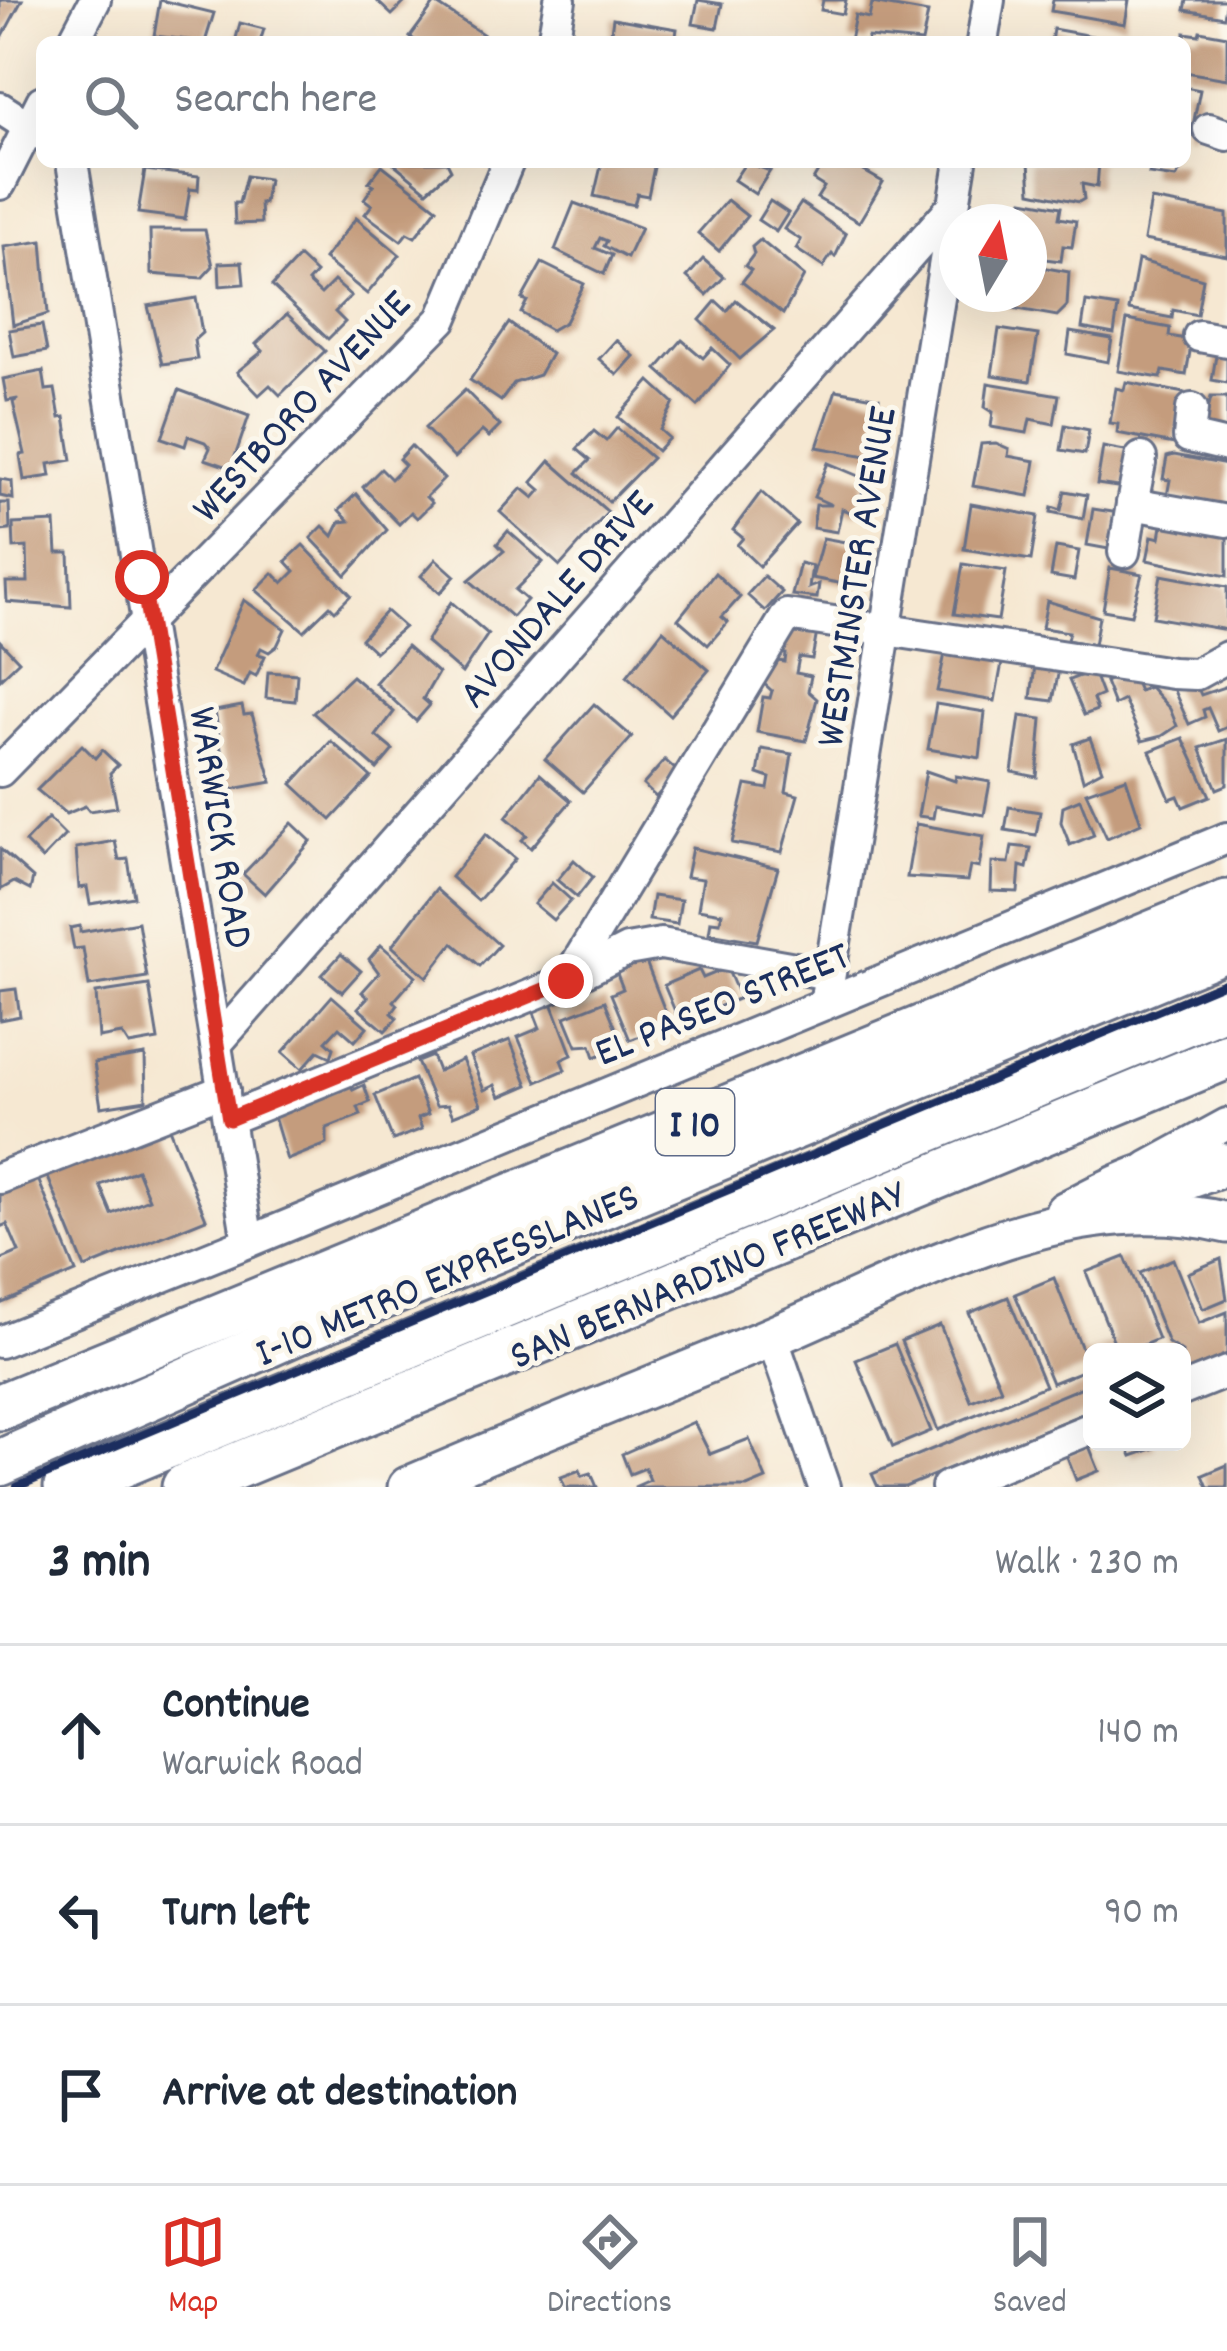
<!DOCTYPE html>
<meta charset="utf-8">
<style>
:root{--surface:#fff;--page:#f2f2f3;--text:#1f2937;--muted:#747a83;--line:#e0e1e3;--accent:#d93025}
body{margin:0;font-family:Dekko,sans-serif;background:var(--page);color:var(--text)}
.controls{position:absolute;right:36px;bottom:36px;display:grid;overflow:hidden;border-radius:18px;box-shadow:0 12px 48px #0002}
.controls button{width:108px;height:108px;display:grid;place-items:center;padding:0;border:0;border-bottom:3px solid var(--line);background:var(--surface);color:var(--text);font:60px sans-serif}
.compass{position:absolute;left:939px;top:204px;width:108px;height:108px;border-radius:50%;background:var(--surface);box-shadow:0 12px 48px #0002;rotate:10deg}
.stop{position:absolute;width:36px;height:36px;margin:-27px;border:9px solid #d93025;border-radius:50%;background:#fff}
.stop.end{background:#d93025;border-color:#fff;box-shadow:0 3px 12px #0008}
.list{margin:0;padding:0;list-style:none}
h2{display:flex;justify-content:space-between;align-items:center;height:156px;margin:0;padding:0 48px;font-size:51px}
h2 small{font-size:39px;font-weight:400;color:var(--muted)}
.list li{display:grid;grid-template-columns:78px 1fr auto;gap:36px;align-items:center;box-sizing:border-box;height:180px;padding:0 48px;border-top:3px solid var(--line)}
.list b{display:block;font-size:45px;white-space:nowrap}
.list p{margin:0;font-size:39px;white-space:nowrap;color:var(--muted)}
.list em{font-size:39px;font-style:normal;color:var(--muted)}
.icon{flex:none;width:66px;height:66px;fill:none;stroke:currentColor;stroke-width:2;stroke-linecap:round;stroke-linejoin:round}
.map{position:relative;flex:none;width:1227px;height:1487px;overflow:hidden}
.search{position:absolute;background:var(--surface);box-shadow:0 12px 48px #0002;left:36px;right:36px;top:36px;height:132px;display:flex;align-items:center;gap:30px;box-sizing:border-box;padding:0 42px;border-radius:18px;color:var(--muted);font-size:45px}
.sheet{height:696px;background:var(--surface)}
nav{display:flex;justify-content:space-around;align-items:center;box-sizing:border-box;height:168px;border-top:3px solid var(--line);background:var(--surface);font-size:33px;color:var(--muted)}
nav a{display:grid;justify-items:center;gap:6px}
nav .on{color:var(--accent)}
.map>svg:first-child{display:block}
</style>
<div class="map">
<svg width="1227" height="1487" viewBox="0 0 1227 1487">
<rect width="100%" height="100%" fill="#fbf7ec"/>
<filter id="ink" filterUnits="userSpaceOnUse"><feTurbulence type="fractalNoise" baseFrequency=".00833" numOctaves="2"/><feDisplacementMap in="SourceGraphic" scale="24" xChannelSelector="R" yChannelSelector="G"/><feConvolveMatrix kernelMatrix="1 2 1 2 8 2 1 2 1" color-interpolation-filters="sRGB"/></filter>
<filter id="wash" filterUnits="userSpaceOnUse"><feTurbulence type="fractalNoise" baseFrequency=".004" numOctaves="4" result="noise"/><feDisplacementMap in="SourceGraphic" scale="48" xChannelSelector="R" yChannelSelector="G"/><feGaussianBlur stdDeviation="2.7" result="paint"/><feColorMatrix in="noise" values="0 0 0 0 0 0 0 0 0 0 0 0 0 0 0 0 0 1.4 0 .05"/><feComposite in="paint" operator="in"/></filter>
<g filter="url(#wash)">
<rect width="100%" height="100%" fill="#f6e8d2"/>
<g id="blocks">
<g fill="#c49c7d" fill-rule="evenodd">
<polygon points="0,0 22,0 0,41"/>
<polygon points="160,0 214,13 205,42 154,36"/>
<polygon points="376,0 402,0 405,2 392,15"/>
<polygon points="698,0 722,4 717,28 693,24"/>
<polygon points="823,0 846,0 843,14 821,10"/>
<polygon points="1053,0 1129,0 1125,24 1051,11"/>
<polygon points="1187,0 1227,0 1224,17 1185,10"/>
<polygon points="435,3 484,35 480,42 418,42 410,37"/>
<polygon points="872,3 928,13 922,42 868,37 867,42 850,41 855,15 869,18"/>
<polygon points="613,18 677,29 675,42 610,39"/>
<polygon points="240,23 264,29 260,42 235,42"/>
<polygon points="1053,29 1103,38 1103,42 1051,42"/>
<polygon points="1200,31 1227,36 1227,79 1185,72 1185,33 1199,35"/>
<polygon points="1185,87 1200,90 1191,135 1185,134"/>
<polygon points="392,162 447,162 451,170 427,191"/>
<polygon points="602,162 645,162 654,167 648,196 637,194 634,205 594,196"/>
<polygon points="746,162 770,171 755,194 734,180"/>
<polygon points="827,162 848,162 883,182 859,222 817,198 824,187 813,180 823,163 834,169"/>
<polygon points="1029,162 1099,162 1097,187 1082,184 1084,199 1079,202 1031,192"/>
<polygon points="1151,162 1179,162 1184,163 1176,178 1149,174"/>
<polygon points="382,165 437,208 415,237 407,233 401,241 365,214 372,205 364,199 374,185 369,182"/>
<polygon points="145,170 199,176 198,190 190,189 185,219 138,213"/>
<polygon points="246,176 268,179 264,203 260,203 261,223 235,224 234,203 239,203"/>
<polygon points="727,200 747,216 719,251 698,233"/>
<polygon points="1023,200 1061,207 1059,218 1076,221 1072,247 1063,246 1061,261 1029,257 1029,222 1019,222"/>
<polygon points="1151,200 1227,214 1227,256 1144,240"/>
<polygon points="770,201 788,213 776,232 758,220"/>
<polygon points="574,203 641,228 627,258 604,246 607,241 600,238 595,248 612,255 604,274 555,250"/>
<polygon points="801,203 846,234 835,257 832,254 823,267 796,249 801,240 784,229"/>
<polygon points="356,218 400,255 367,294 324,259"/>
<polygon points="150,230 205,230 213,266 202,278 151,274"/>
<polygon points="760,240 804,276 783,314 742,282 751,270 745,266 754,254 752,247"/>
<polygon points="42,241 48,314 13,325 4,247"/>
<polygon points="299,257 316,273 308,282 321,294 334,281 351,296 335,312 345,322 328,339 272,286"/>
<polygon points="703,259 724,277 707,295 687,277"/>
<polygon points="1138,260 1203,279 1197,315 1173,310 1172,318 1129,310"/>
<polygon points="242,262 244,284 220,286 219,263"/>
<polygon points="542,263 584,284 565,322 551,330 521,313 527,301 522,299"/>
<polygon points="1029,265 1069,272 1067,306 1057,316 1007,307 1009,294 1029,294"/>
<polygon points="196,298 202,333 194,340 197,359 162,364 148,306"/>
<polygon points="736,300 774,330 740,359 700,320 716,301 727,311"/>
<polygon points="1086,302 1118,307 1114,334 1082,328"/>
<polygon points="287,314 325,351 280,395 270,385 259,395 237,372 263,351 256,344"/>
<polygon points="1127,320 1170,328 1169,336 1192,340 1186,375 1163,371 1161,378 1118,371"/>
<polygon points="509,323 551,354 539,375 514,383 501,401 470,380"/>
<polygon points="42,325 47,351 14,357 9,330"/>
<polygon points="999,329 1038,335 1030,381 992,375"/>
<polygon points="1070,332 1112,339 1108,362 1067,354"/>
<polygon points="616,340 634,356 617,375 599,359"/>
<polygon points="682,340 703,358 712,348 730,365 698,406 657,369"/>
<polygon points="1218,343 1227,345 1227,383 1212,380"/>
<polygon points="43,371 46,390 55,389 60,418 65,417 72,460 49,464 51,476 24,480 20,455 25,454 13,402 18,399 7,401 3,379"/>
<polygon points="650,381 674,403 660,430 669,438 657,451 618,417"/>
<polygon points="1126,382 1184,393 1174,444 1117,433 1118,424 1110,423 1116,388 1124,390"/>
<polygon points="988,383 1059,395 1054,424 1030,419 1027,433 991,427 993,412 985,407"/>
<polygon points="179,390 249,416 231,468 205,459 210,448 205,442 188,436 185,446 162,438"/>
<polygon points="465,390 500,426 489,437 482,431 454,458 425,428"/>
<polygon points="836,390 879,398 872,457 817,447"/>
<polygon points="1211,397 1227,397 1227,437 1203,431"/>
<polygon points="1065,425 1089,430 1085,454 1061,450"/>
<polygon points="617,428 652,458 609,502 577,473 590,460 577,449 594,431 606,441"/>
<polygon points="996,443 1009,449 1008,456 1035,461 1029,496 973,486 981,444"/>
<polygon points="411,446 444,479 426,497 432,503 417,518 411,512 399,524 363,487 381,469 391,479 405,465 399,459"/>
<polygon points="1103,447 1130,452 1124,488 1097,484"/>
<polygon points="1174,455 1227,465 1227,506 1167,496 1170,480 1163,479 1167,457"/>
<polygon points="550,461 608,512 560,566 500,512 522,488 534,498 541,490 532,482"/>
<polygon points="828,463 866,479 857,515 842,509 837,532 813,528 816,505 832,505 814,497"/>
<polygon points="0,479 12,481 13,499 0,496"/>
<polygon points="1065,491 1087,495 1083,519 1051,512 1052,507 1061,510"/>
<polygon points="761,492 797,524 759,566 737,545 743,538 733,530"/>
<polygon points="356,494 387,530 346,575 311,538 323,526 333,536 340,522 349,521 339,510"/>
<polygon points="0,503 9,503 10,530 0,531"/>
<polygon points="971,504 1038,516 1031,560 964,549"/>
<polygon points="1093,509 1119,513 1114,550 1087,545"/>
<polygon points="1163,520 1227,533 1227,576 1147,560 1152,536 1160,538"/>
<polygon points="55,522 57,553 69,553 71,607 7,602 6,582 28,582 27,547 14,548 13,524"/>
<polygon points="508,531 543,562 515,590 527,600 512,617 469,580 504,551 497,544"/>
<polygon points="823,538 856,544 849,585 812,578"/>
<polygon points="303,545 351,595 335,611 330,606 304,631 256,590 273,573 283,583 295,571 286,561"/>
<polygon points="1056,547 1079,551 1074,580 1051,576"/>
<polygon points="436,559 455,576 440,593 421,576"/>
<polygon points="800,563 812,566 809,588 819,584 817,598 792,595"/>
<polygon points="963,564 1006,571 998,620 954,614"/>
<polygon points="1110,568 1142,574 1131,615 1103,610"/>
<polygon points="715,573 740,597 722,617 728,622 708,645 678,619"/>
<polygon points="1161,575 1227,587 1227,630 1153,617"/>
<polygon points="764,576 782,592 765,611 747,595"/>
<polygon points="244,600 285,629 277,646 269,652 261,648 258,654 265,656 256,676 250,673 244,686 212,672"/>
<polygon points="1047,601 1099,617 1094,645 1067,640 1069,632 1042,628"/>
<polygon points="451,602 488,634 462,673 426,642"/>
<polygon points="386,611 404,627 375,652 361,639"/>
<polygon points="785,628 817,632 812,659 799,657 796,673 811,676 808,691 817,699 806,741 757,732 763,697 770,698 772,691 759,679 770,660 785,662 786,654 771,652"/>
<polygon points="663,630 709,670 670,715 627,676"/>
<polygon points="0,641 19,661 0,679"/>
<polygon points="407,646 438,673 423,699 430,705 416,721 375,683"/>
<polygon points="946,649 1004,652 995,701 937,691"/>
<polygon points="1035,665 1059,669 1053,701 1031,698"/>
<polygon points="1093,671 1102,695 1093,699 1097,710 1084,715 1069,680"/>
<polygon points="1130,671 1139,691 1150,687 1170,709 1177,726 1162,736 1142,741 1124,700 1114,705 1105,682"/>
<polygon points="268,672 297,674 295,701 266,698"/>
<polygon points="1192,675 1201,695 1227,686 1227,727 1218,731 1208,708 1203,710 1205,717 1189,724 1171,684"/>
<polygon points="352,676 394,712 376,736 393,750 377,769 313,713"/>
<polygon points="594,704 632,737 583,792 545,759"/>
<polygon points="936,704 985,712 980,758 928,749"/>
<polygon points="242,706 244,715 252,714 272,782 227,790 224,772 230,771 222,756 215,711"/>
<polygon points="1020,716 1042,719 1037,777 1012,772"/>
<polygon points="1090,738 1102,770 1083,780 1073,744"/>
<polygon points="1183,738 1210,796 1183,807 1178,796 1170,799 1150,751"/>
<polygon points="1227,739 1227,785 1217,789 1200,748"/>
<polygon points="331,741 371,777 331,820 292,784"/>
<polygon points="82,745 95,758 102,750 118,765 110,773 117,807 89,811 85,806 66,814 37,790"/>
<polygon points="762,749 792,754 786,792 798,795 782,852 732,843 746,785 768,789 770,778 758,774"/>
<polygon points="665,760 678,772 656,797 643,785"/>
<polygon points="926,771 955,781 956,776 990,782 984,815 935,806 933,818 918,816"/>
<polygon points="540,774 571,801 531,848 522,840 527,835 506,817"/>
<polygon points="1126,778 1141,823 1107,838 1086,792"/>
<polygon points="1080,799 1094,835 1070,845 1061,822 1063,806"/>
<polygon points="1009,807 1040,812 1036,835 1005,830"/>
<polygon points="48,818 65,835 42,859 25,842"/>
<polygon points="292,823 311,841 265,894 243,874"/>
<polygon points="916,824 984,836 979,868 970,866 967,881 907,877"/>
<polygon points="486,834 515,859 478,901 451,877"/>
<polygon points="115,841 119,860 128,859 134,897 90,904 87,887 79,888 76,848"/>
<polygon points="1012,846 1031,848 1027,868 1020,866 1018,892 991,891 992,862 1009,863"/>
<polygon points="692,848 778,868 757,941 709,933 711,921 720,922 722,913 698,909 703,879 686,877"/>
<polygon points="0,849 33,878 30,890 14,882 0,890"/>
<polygon points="574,860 593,877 577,897 557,880"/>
<polygon points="552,883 571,900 553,920 534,904"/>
<polygon points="436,889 499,945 480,966 453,943 427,977 392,946"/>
<polygon points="653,896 681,900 677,924 649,920"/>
<polygon points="138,922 147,977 89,986 83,948 74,949 70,928 80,926 80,932"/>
<polygon points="381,945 416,976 394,1001 398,1005 392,1013 397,1018 385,1031 358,1008 368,997 362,992 379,973 369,959"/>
<polygon points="341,954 361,971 342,992 322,975"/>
<polygon points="643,954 670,1024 630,1040 611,994 623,989 614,966"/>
<polygon points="727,968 740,998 680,1023 664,985 699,970 703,978"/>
<polygon points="149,985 158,1040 129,1045 122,1034 99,1038 96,993"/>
<polygon points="16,989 20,1016 0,1020 0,991"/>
<polygon points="332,996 367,1027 355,1041 339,1027 326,1041 334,1048 331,1057 318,1051 302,1069 283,1052"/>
<polygon points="605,1001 623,1046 595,1057 591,1045 577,1046 565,1017"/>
<polygon points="552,1003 572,1055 561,1060 565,1070 537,1082 518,1037 540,1028 533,1010"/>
<polygon points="510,1040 528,1085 500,1097 495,1085 484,1090 470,1056"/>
<polygon points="145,1055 146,1100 101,1107 94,1063"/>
<polygon points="432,1056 438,1071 462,1060 481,1105 453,1116 448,1105 436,1106 417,1062"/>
<polygon points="414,1079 428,1114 418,1118 422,1129 393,1140 375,1095"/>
<polygon points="350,1082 353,1090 364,1085 370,1102 358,1107 361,1115 327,1128 327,1144 287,1160 272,1110"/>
<path d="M166,1121l40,98 -121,49 -40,-98zM137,1170l12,29 -37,15 -12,-29z"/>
<polygon points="36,1174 76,1272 0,1304 0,1260 19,1252 7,1224 0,1227 0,1188"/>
<polygon points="1125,1257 1158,1339 1127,1352 1092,1352 1092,1367 1052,1383 1015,1294 1054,1278 1084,1354 1114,1342 1086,1272"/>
<polygon points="1173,1259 1199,1323 1227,1312 1227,1354 1182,1373 1182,1352 1168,1343 1140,1273"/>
<polygon points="1221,1259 1227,1299 1203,1309 1188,1273"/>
<polygon points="1008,1297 1045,1386 938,1430 901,1341 940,1325 971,1401 1001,1389 969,1313"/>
<polygon points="895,1344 931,1431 893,1447 856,1360"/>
<polygon points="1092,1383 1092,1410 905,1487 878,1487 872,1474"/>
<polygon points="694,1422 710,1454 749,1439 766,1479 747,1487 634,1487 650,1480 645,1468 630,1474 622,1454"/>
<polygon points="1126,1442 1152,1442 1155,1448 1132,1456"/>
<polygon points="1089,1446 1099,1471 1076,1480 1066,1454"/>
<polygon points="1227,1465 1227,1487 1208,1487 1203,1475"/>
<polygon points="580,1470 582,1476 591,1473 597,1487 565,1487 561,1477"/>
</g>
</g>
</g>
<g filter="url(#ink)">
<use href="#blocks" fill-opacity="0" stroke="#687087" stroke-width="3"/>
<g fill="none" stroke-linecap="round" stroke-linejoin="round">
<defs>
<g id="minor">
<polyline points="73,42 95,0"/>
<polyline points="553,42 560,0"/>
<polyline points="982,42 989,0"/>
<polyline points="0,108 42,135"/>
<polyline points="1209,129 1227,135"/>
<polyline points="0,184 42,101"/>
<polyline points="1199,336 1227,341"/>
<polyline points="1192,409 1189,437 1227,446"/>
<polyline points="1141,458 1132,504 1227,521"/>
<polyline points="1124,552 1132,504"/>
<polyline points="0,771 442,319 508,162"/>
<polyline points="566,981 787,615 1172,673 1196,674 1227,657"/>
<polyline points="825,1004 961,162"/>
<polyline points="216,1044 954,205"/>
<polyline points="228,1119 566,981 627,950 661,944 829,974"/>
<polyline points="1148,1167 1227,1124"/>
<polyline points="0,1178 224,1090"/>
<polyline points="1123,1206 1227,1170"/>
<polyline points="248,1242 1227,838"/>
<polyline points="772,1337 824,1487"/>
<polyline points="0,1342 248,1242 72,162"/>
<polyline points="1182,1390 1227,1372"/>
<polyline points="947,1487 1092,1428"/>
</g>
<g id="major">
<path d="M1065,1212c55,-29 98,-53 162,-48"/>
<path d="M408,1487c118,-51 237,-98 356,-147 146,-60 299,-157 463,-117"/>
</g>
<g id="highway">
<polyline points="0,1407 1227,903"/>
<polyline points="0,1463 298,1331 1227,948"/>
<polyline points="67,1487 1227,1005"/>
<polyline points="185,1487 1227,1056"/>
</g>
</defs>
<use href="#minor" stroke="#687087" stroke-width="36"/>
<use href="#major" stroke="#687087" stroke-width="45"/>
<use href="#highway" stroke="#687087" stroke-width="51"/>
<use href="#minor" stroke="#fff" stroke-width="30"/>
<use href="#major" stroke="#fff" stroke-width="39"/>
<use href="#highway" stroke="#fff" stroke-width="45"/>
<polyline stroke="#1b2f5e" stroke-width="8" points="17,1487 1227,982"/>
</g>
</g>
<g fill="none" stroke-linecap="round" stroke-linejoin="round" filter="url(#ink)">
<polyline stroke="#d93025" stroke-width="15" points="142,577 229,1119 566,981"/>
</g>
<g text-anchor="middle" stroke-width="10" stroke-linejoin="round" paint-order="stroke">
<rect fill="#fbf7ec" stroke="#5e6b89" stroke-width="3" x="656" y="1089" width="78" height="66" rx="9"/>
<g font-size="39" font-weight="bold" fill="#1b2f5e">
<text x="695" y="1136">I 10</text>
</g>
<g font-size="42" fill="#1b2f5e" stroke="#fbf7ec">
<text transform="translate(299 404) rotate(-47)" y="15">WESTBORO AVENUE</text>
<text transform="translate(853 576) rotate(-81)" y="15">WESTMINSTER AVENUE</text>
<text transform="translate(554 597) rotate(-49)" y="15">AVONDALE DRIVE</text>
<text transform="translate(224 827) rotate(81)" y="15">WARWICK ROAD</text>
<text transform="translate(721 1001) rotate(-22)" y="15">EL PASEO STREET</text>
<text transform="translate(446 1272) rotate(-23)" y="15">I-10 METRO EXPRESSLANES</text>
<text transform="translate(706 1272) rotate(-23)" y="15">SAN BERNARDINO FREEWAY</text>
</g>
</g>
</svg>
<div class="controls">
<button><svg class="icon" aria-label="layers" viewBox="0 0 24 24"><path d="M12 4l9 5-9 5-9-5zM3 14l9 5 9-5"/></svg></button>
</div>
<svg class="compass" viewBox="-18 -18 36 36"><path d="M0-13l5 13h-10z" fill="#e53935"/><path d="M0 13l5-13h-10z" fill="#747a83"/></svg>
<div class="stop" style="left:142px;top:577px"></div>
<div class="stop end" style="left:566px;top:981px"></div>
<div class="search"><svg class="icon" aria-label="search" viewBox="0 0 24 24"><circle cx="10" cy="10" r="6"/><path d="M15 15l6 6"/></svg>Search here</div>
</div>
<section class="sheet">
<h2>3 min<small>Walk · 230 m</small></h2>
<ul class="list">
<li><svg class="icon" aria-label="ahead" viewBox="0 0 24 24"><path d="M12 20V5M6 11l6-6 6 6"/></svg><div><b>Continue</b><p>Warwick Road</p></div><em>140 m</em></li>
<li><svg class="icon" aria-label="left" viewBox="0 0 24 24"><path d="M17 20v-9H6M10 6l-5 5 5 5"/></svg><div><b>Turn left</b></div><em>90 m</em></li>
<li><svg class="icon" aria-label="arrive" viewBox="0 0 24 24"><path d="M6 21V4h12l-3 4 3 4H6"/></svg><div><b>Arrive at destination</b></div></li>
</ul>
</section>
<nav>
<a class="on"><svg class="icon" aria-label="map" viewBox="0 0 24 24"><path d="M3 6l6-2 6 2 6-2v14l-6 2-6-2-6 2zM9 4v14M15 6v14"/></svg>Map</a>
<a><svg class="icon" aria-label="directions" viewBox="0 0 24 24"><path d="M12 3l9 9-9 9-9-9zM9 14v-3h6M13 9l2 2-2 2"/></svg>Directions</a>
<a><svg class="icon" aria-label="saved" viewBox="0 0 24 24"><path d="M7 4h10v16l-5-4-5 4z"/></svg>Saved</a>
</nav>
